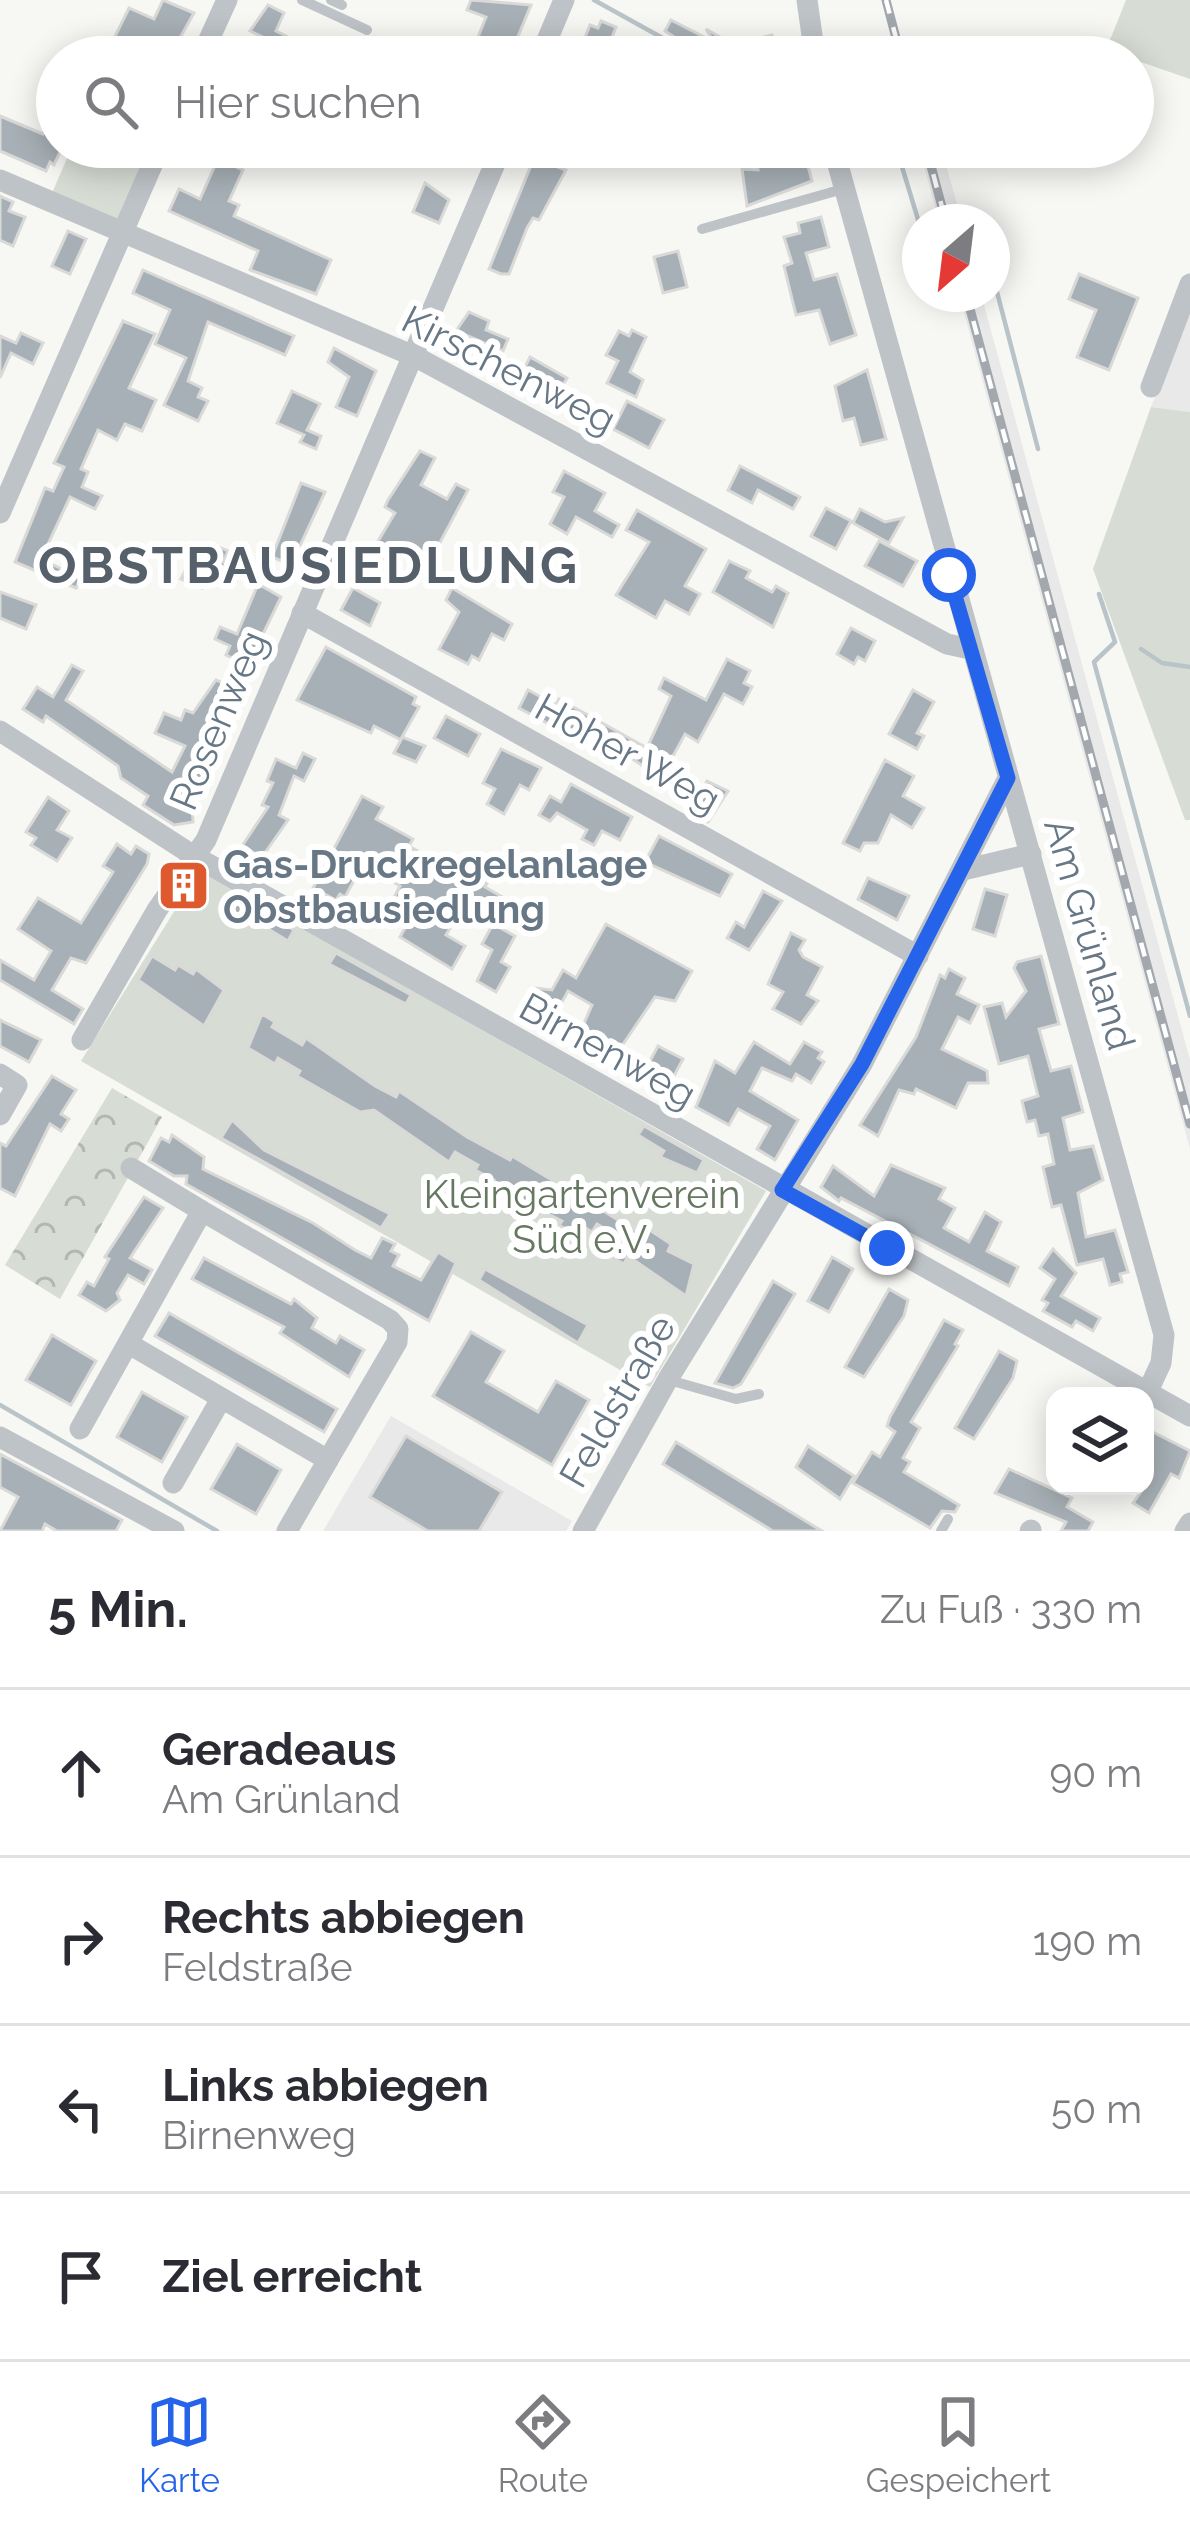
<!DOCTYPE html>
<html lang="de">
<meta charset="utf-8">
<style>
:root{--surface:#fff;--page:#f7f7f7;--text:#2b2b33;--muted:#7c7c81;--line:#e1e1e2;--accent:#2563eb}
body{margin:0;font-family:Raleway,sans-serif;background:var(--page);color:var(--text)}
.controls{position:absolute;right:36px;bottom:36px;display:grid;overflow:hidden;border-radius:24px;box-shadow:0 6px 30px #0003}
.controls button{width:108px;height:108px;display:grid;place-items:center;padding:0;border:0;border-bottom:3px solid var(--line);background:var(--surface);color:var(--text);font:60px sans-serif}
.compass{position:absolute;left:902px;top:204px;width:108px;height:108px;border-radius:50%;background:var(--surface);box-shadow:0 6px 30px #0003;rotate:208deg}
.stop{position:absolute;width:36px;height:36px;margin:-27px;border:9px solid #2563eb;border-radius:50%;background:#fff}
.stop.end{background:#2563eb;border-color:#fff;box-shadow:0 3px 12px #0008}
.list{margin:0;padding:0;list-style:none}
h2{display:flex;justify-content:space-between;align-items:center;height:156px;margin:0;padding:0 48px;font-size:51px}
h2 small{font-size:39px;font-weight:400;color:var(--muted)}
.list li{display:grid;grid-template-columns:78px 1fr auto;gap:36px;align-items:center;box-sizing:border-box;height:168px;padding:0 48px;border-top:3px solid var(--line)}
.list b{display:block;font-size:45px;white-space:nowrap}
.list p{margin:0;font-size:39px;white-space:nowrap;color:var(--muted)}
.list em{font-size:39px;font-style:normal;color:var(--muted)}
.icon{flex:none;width:66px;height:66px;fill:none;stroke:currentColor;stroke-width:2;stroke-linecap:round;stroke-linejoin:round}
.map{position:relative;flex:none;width:1190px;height:1531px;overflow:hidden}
.search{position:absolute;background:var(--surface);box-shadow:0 6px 30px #0003;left:36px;right:36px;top:36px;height:132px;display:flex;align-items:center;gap:30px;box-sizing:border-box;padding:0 42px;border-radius:66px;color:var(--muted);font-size:45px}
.sheet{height:828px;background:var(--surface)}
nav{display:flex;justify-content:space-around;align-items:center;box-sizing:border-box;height:168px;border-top:3px solid var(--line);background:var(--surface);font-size:33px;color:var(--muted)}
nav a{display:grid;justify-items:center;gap:6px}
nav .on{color:var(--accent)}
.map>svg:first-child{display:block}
</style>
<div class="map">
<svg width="1190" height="1531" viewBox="0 0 1190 1531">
<defs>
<pattern id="park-crowns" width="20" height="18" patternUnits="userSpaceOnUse" patternTransform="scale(3)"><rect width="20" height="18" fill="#d7dcd4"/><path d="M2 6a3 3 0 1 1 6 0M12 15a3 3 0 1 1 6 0" fill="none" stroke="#b2b7b2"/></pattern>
</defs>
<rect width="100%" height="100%" fill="#f7f7f4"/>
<g fill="#e8e9e8">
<polygon points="919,147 941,147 962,222 939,222"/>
<polygon points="959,294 981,294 1190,1060 1190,1149"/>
<polygon points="1190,306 1190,412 1151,407"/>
<polygon points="391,1416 572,1521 566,1531 323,1531"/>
</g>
<g fill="#d7dcd4">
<polygon points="1126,0 1190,0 1190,79 1106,50"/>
<polygon points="72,147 153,147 122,222 52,193"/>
<polygon points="1151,407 1190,412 1190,820 1185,820 1093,569"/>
<polygon points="200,870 766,1191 650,1387 81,1061"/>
</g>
<polygon fill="url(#park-crowns)" points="112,1088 162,1117 60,1299 5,1265"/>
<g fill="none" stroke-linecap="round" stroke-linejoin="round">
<g stroke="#b9c4c9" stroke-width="4.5">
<polyline points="594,0 697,57"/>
<polyline points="896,147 920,226"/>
<polyline points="992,273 1038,449"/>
<polyline points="941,294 944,302"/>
<polyline points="1099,594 1115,642 1094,662 1190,1016"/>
<polyline points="1141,649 1162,663 1190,667"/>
<polyline points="0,1405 217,1531"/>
</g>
</g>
<g fill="#a7b0b6" stroke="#d9d9d7" stroke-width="3">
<polygon points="163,0 194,13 169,57 105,57 129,8 154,19"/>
<polygon points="471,0 531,5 514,46 494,38 487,57 470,57 486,17 467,10"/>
<polygon points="268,5 284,13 276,31 286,36 277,57 261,57 269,40 250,31"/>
<polygon points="671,20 714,42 706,29 734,45 772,35 780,55 705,57 665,31"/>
<polygon points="601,21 616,27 604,57 577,57 590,25 598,28"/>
<polygon points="57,107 60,152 54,165 50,162 46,171 0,151 0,116 43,134"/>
<polygon points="778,147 803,147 812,181 747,206 742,169 758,170 755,158 780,154"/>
<polygon points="534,158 566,170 539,220 533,218 527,228 509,274 501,274 489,269"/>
<polygon points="218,159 243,170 229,201 239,205 234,216 331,260 316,294 250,270 258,251 169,211 179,189 200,199"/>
<polygon points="425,183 449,200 439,223 413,212"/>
<polygon points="0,196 13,202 9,211 25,217 13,246 0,240"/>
<polygon points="821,217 829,247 806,253 814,280 837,274 856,335 830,344 819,310 796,315 784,266 792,263 784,237 800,233 798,223"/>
<polygon points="68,231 86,239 70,274 52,266"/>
<polygon points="678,251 687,287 663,293 654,257"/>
<polygon points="143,270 294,336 285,355 208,322 188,381 202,388 198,397 208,401 198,421 164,405 186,358 155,344 170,310 133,293"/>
<polygon points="1079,274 1138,298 1109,370 1077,357 1096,310 1069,299"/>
<polygon points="469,312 489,321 486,330 508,339 503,351 456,331"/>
<polygon points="123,321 155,334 129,388 156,400 142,431 125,424 117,440 98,430 81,469 88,472 82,487 102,496 95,509 70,497 41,559 81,578 76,588 15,562 45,488 53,491 64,467 54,463"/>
<polygon points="632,330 646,337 630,372 643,380 636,397 607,383 618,361 606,355 619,331 629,336"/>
<polygon points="21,333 43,343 33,364 11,353 0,378 0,336 16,343"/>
<polygon points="334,348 376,371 357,416 336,407 349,377 328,362"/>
<polygon points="530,357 567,378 557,396 523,371"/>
<polygon points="867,370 886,439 861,445 854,418 843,421 835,386"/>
<polygon points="292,391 320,404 307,430 321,436 316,449 300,442 304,435 277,423"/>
<polygon points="627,401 664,420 649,448 613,429"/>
<polygon points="420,451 435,458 421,485 447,499 456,484 468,490 436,550 426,544 421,554 401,545 385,572 366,561 395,513 385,507 388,500"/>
<polygon points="740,466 800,497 793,509 758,490 752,503 728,490"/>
<polygon points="564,471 605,493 595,511 619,525 612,537 576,517 567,534 550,524 564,497 553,492"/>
<polygon points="301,483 325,492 291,565 272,557"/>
<polygon points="826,508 851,521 836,549 811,536"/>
<polygon points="860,509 885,522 903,518 889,543 853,523"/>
<polygon points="637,510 706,549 685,586 700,594 689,614 665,601 656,618 616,595 649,542 626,530"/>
<polygon points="879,541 917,561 903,586 865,566"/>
<polygon points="212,544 228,551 223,562 241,570 236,582 210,571 202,588 181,579 191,558 203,563"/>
<polygon points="729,561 750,571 746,578 772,592 776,586 788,593 773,627 713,592"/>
<polygon points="258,584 281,597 248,665 226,655 230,646 215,639 220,627 237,634"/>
<polygon points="353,588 380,603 370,626 341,610"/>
<polygon points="452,588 512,624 504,640 492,634 479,660 472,656 468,664 439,649 459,612 446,600"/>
<polygon points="0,592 36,605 26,629 0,618"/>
<polygon points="851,628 875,641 865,661 858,657 854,664 837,654"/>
<polygon points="326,647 416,697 413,704 419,707 402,737 425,746 416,762 394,753 401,740 374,726 371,733 297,700"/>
<polygon points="727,659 750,671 744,683 752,687 743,704 724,694 698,742 685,734 661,778 616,748 611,757 519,708 528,690 556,705 559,699 647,748 671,696 659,689 664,678 706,700"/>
<polygon points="72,665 83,671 66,700 172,772 185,746 155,733 164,713 181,720 185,710 193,713 216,680 238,690 217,738 208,735 199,758 210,762 192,805 193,822 174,825 143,805 148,796 121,778 118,766 46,716 43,722 23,709 37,687 53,697"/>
<polygon points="913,690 934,702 917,733 924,736 917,749 889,734"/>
<polygon points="446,716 480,734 468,756 434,738"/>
<polygon points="501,749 541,768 529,790 520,785 504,814 487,804 495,789 483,783"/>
<polygon points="303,753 315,759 304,781 294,776 279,815 288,820 262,857 242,846 268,807 262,805 273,783 267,781 276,759 296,768"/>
<polygon points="885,760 914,776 903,796 924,808 912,828 891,815 878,843 864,843 860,851 843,843"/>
<polygon points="707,781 728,791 708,822 697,816 701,807 695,804"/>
<polygon points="571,784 632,817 620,840 602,831 594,845 582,839 587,830 557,813 550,821 539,815 550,796 561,802"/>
<polygon points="362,796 383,807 376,819 413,839 409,846 416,850 357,875 345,897 340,894 336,900 313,888"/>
<polygon points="48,797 69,811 57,830 72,838 57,861 31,845 36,838 26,832"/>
<polygon points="659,836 732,874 720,896 645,862"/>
<polygon points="117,844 131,854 136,846 149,854 147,864 86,963 71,958 52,990 83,1009 74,1024 0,980 0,960 34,980 51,951 18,929 38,898 81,923 113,872 103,866"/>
<polygon points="406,854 463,884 479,856 497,866 485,887 506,899 492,925 461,909 446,935 465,946 452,969 400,937 409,921 388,909 400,886 392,881"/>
<polygon points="868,878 909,896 897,920 858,899"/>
<polygon points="985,889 1007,895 995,936 973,929"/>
<polygon points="763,891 782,901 749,950 727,938 736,922 744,927"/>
<polygon points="238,898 294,930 288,941 244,914 236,928 225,921"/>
<polygon points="493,924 515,936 501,962 510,967 496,992 477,981 492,950 482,944"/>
<polygon points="606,924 692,971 675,1001 655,997 613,1059 579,1035 592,1005 568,991 550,1024 524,1009 536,988 552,990 563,970 576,978"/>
<polygon points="791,933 805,940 799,950 803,957 822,967 807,995 818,1001 801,1024 773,1009 783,992 768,984"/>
<polygon points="336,953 411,995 406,1004 329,964"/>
<polygon points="152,956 175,970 178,965 193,974 196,969 224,990 204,1026 138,980"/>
<polygon points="1041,956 1059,1024 1039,1029 1051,1071 1071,1066 1083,1112 1063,1118 1070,1150 1093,1146 1103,1180 1078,1193 1086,1237 1115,1230 1128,1272 1120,1274 1122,1282 1110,1285 1103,1259 1077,1265 1061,1205 1052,1207 1043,1167 1054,1164 1048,1134 1039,1136 1035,1120 1027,1122 1022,1101 1038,1096 1028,1056 999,1064 984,1007 1002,1003 1006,1017 1026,991 1014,968 1017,962"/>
<polygon points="949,969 965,978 957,994 979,1005 970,1023 958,1017 942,1049 987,1071 988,1083 968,1083 956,1108 916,1089 914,1094 899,1090 878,1136 860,1125 916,1037 940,975 945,978"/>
<polygon points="262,1014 275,1022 272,1027 302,1045 306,1038 375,1086 396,1097 399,1091 467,1137 510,1160 512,1156 638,1232 642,1225 671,1244 668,1251 694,1264 686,1296 628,1256 624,1264 613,1258 623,1239 597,1224 592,1232 576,1222 570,1232 559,1225 562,1221 490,1185 494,1180 475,1170 478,1165 455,1152 449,1162 374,1110 360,1112 297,1076 300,1071 278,1058 275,1064 248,1048"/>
<polygon points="0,1020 41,1040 29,1062 0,1046"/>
<polygon points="754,1042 790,1064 804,1042 822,1052 818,1058 824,1062 811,1083 796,1074 792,1081 762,1068 750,1091 798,1120 775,1160 757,1149 770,1126 738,1109 729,1125 696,1107 715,1061 735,1073"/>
<polygon points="658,1046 683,1059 667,1089 642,1076"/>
<polygon points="52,1076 76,1090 61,1114 69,1119 61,1131 50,1124 15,1196 0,1188 0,1143 6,1146"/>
<polygon points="232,1120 264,1150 390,1214 381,1228 221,1138"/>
<polygon points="644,1126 704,1160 697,1173 660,1157 664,1151 638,1135"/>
<polygon points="172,1135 204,1157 203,1169 313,1223 355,1250 371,1258 382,1238 395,1244 391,1251 399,1255 393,1266 421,1280 438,1252 456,1263 429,1321 186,1184 187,1176 174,1176 149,1161 161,1138 169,1142"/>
<polygon points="891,1165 945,1188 939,1199 955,1208 944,1228 969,1242 985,1212 1001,1222 987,1251 1018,1267 1009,1286 841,1198 839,1201 821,1187 833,1166 874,1196"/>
<polygon points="144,1197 163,1208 130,1258 152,1270 144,1284 128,1275 117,1293 120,1300 106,1311 79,1295 87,1282 94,1286 109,1259 105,1257"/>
<polygon points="1053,1249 1076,1273 1061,1296 1100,1318 1093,1331 1076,1321 1072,1327 1043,1311 1048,1303 1042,1300 1055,1279 1040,1268"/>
<polygon points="832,1257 853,1269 829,1312 808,1301"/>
<polygon points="204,1258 291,1304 294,1299 317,1318 312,1328 336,1343 340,1336 364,1350 349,1377 280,1333 284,1327 192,1279"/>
<polygon points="485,1269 588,1325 578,1343 479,1280"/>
<polygon points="773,1281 795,1294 741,1384 733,1388 715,1383"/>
<polygon points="889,1289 908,1300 904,1316 864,1377 845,1367"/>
<polygon points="169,1313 337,1409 324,1432 155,1336"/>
<polygon points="944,1320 963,1330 955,1344 958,1346 911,1422 920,1428 903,1458 910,1462 904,1472 959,1505 955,1512 942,1511 930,1528 853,1483 872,1452 880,1457 895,1432 887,1426 890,1417"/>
<polygon points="471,1332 504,1351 486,1382 538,1412 556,1381 589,1400 552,1465 433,1396"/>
<polygon points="52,1335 96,1361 71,1405 26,1380"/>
<polygon points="999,1351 1017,1361 1013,1378 974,1439 955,1428"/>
<polygon points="142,1392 187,1417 162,1462 117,1437"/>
<polygon points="1145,1428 1190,1451 1179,1478 1171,1474 1149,1513 1133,1503 1145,1486"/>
<polygon points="406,1436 502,1492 479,1531 428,1531 370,1497"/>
<polygon points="676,1442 822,1531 773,1531 663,1464"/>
<polygon points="237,1444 281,1470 256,1514 211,1489"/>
<polygon points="808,1446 854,1476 840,1499 796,1467"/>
<polygon points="0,1454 122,1520 116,1531 57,1531 45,1524 42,1531 0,1531 18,1497 0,1487"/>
<polygon points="1009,1469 1072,1498 1067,1507 1093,1522 1088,1531 1061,1531 1066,1522 995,1493"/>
</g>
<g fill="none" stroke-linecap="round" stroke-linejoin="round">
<g stroke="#bec3c7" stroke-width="10">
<polyline points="302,0 367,30"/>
<polyline points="331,0 342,5"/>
<polyline points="702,229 843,189"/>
<polyline points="669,1380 736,1399 759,1394"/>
<polyline points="941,1531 948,1519"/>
</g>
<g stroke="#bec3c7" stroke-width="21">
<polyline points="807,0 815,57"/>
<polyline points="201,57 227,0"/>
<polyline points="540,57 564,0"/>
<polyline points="833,147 1164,1335 1161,1363 1147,1393"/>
<polyline points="0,180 416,357 947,644 970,649"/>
<polyline points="1151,387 1190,284"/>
<polyline points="0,513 160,147"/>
<polyline points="302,613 918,956"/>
<polyline points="0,731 194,856 1190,1416"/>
<polyline points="963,870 1031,854"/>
<polyline points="82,1040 157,910 206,840 502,147"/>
<polyline points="0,1074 17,1085 0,1115"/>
<polyline points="129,1344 328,1460 397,1342 398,1329 390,1320 202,1211"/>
<polyline points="80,1429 202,1211 131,1168"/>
<polyline points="0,1437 174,1531"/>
<polyline points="173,1483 221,1399"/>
<polyline points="287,1531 328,1460"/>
<polyline points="583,1531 668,1379 862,1064 1008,778"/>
<polyline points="1030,1531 1031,1530"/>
<polyline points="1185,1531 1190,1523"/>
</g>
<defs>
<g id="rail">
<polyline points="886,0 901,57"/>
<polyline points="926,147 946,222"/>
<polyline points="966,294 1190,1124"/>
</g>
</defs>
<use href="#rail" stroke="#a2a8ae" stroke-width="9"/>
<use href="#rail" stroke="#fff" stroke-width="4.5" stroke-dasharray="14" stroke-linecap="butt"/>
</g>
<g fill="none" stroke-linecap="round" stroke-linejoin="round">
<polyline stroke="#2563eb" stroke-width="15" points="887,1248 782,1190 862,1064 1008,778 949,575"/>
</g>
<defs>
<symbol id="building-square" viewBox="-11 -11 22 22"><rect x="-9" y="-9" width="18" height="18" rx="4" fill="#de5a2e" stroke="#fff"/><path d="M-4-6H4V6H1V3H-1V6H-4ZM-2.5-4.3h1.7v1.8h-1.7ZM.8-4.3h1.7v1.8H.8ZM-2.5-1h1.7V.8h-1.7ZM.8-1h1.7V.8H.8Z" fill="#fff"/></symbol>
</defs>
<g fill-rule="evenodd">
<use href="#building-square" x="154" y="856" width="59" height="59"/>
</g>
<g text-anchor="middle" stroke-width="12" stroke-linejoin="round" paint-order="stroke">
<g font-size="39" fill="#677785" stroke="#fff">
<text transform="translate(509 369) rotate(27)" y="14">Kirschenweg</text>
<text transform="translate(218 720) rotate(-67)" y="14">Rosenweg</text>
<text transform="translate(628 753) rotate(29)" y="14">Hoher Weg</text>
<text transform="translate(1090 934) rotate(74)" y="14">Am Grünland</text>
<text transform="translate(608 1050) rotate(29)" y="14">Birnenweg</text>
<text transform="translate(617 1401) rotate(-60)" y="14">Feldstraße</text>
</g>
<g font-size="39" font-weight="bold" fill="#677785" stroke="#fff" text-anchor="start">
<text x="223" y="878">Gas-Druckregelanlage<tspan x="223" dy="45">Obstbausiedlung</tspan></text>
</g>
<g font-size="39" fill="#667762" stroke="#fff">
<text x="582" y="1208">Kleingartenverein<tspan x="582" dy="45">Süd e.V.</tspan></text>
</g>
<g font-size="51" font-weight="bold" letter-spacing="3" fill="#55606a" stroke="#fff">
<text x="309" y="583">OBSTBAUSIEDLUNG</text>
</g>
</g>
</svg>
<div class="controls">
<button><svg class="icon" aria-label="layers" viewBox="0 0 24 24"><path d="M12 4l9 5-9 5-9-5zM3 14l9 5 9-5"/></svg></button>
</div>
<svg class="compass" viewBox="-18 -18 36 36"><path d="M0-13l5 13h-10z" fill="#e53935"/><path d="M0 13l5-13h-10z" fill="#7c7c81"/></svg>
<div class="stop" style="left:949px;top:575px"></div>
<div class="stop end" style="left:887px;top:1248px"></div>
<div class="search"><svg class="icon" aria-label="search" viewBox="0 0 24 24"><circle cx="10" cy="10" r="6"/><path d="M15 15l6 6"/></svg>Hier suchen</div>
</div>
<section class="sheet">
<h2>5 Min.<small>Zu Fuß · 330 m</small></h2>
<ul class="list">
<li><svg class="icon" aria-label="ahead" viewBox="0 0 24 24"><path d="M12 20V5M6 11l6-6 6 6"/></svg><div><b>Geradeaus</b><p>Am Grünland</p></div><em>90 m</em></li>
<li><svg class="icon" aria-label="right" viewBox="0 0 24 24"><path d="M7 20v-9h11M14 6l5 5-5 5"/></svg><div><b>Rechts abbiegen</b><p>Feldstraße</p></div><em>190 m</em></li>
<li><svg class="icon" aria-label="left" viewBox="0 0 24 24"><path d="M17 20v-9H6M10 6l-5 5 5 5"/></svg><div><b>Links abbiegen</b><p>Birnenweg</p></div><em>50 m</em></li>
<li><svg class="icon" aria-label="arrive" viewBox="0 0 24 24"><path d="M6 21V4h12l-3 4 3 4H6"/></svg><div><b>Ziel erreicht</b></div></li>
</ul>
</section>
<nav>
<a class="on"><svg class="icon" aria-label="map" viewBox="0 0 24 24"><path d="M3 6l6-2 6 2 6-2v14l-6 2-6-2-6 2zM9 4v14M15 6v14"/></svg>Karte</a>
<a><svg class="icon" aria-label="directions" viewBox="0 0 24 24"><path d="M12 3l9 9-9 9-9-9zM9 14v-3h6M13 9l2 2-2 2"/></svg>Route</a>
<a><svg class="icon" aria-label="saved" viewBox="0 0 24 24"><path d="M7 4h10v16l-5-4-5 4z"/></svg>Gespeichert</a>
</nav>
